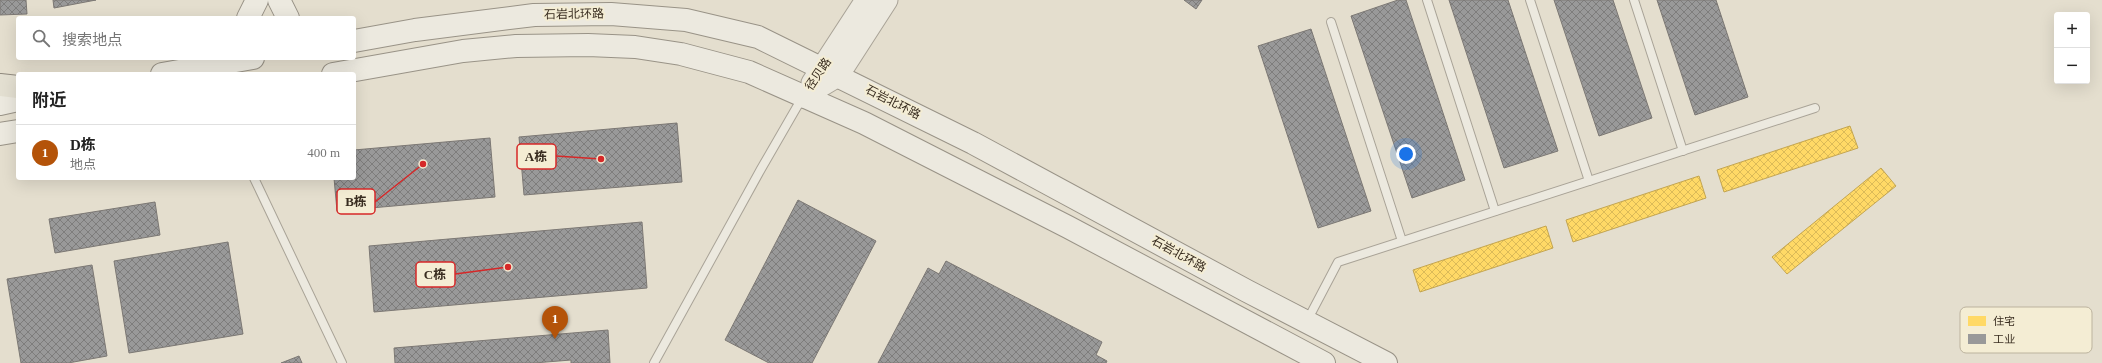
<!DOCTYPE html>
<html lang="zh">
<meta charset="utf-8">
<style>
:root{--surface:#fff;--page:#f2f2f2;--text:#222;--muted:#767676;--line:#e0e0e0;--accent:#b45309}
body{margin:0;font-family:"Times New Roman","Noto Sans SC",serif;background:var(--page);color:var(--text)}
.controls{position:absolute;right:12px;top:12px;display:grid;overflow:hidden;border-radius:4px;box-shadow:0 4px 16px #0002}
.controls button{width:36px;height:36px;display:grid;place-items:center;padding:0;border:0;border-bottom:1px solid var(--line);background:var(--surface);color:var(--text);font:20px sans-serif}
.you{position:absolute;left:1406px;top:154px;width:14px;height:14px;margin:-10px;border:3px solid #fff;border-radius:50%;background:#1a73e8;box-shadow:0 0 0 6px #1a73e833}
.badge{display:grid;place-items:center;width:26px;height:26px;border-radius:50%;background:var(--accent);color:#fff;font-size:13px;font-weight:700}
.pin{position:absolute;translate:-50% -33px;filter:drop-shadow(0 1px 2px #0008)}
.pin::after{content:'';position:absolute;top:21px;width:14px;height:12px;background:inherit;clip-path:polygon(0 0,100% 0,50% 100%)}
.list{margin:0;padding:0;list-style:none}
h2{display:flex;justify-content:space-between;align-items:center;height:52px;margin:0;padding:0 16px;font-size:17px}
h2 small{font-size:13px;font-weight:400;color:var(--muted)}
.list li{display:grid;grid-template-columns:26px 1fr auto;gap:12px;align-items:center;box-sizing:border-box;height:56px;padding:0 16px;border-top:1px solid var(--line)}
.list b{display:block;font-size:15px;white-space:nowrap}
.list p{margin:0;font-size:13px;white-space:nowrap;color:var(--muted)}
.list em{font-size:13px;font-style:normal;color:var(--muted)}
.icon{flex:none;width:22px;height:22px;fill:none;stroke:currentColor;stroke-width:2;stroke-linecap:round;stroke-linejoin:round}
.map{position:relative;flex:none;width:2102px;height:363px;overflow:hidden}
.search{position:absolute;background:var(--surface);box-shadow:0 4px 16px #0002;left:16px;top:16px;width:340px;height:44px;display:flex;align-items:center;gap:10px;box-sizing:border-box;padding:0 14px;border-radius:4px;color:var(--muted);font-size:15px}
.panel{position:absolute;background:var(--surface);box-shadow:0 4px 16px #0002;left:16px;top:72px;width:340px;height:108px;border-radius:4px}
.map>svg:first-child{display:block}
</style>
<div class="map">
<svg width="2102" height="363" viewBox="0 0 2102 363">
<defs>
<pattern id="homes-cross-hatch" width="8" height="8" patternUnits="userSpaceOnUse"><rect width="8" height="8" fill="#ffd966"/><path d="M0 0l8 8M0 8l8-8" fill="none" stroke="#dbba58"/></pattern>
<pattern id="industry-cross-hatch" width="8" height="8" patternUnits="userSpaceOnUse"><rect width="8" height="8" fill="#999"/><path d="M0 0l8 8M0 8l8-8" fill="none" stroke="#7e7d7c"/></pattern>
</defs>
<rect width="100%" height="100%" fill="#e4dece"/>
<g fill="url(#homes-cross-hatch)" stroke="#c3a551">
<polygon points="1850,126 1858,148 1724,192 1717,170"/>
<polygon points="1881,168 1896,186 1787,274 1772,257"/>
<polygon points="1699,176 1706,198 1573,242 1566,220"/>
<polygon points="1546,226 1553,248 1420,292 1413,270"/>
</g>
<g fill="url(#industry-cross-hatch)" stroke="#7c7874">
<polygon points="0,0 26,0 27,14 0,15"/>
<polygon points="53,0 96,0 54,8"/>
<polygon points="1184,0 1202,0 1196,9"/>
<polygon points="1398,0 1406,0 1465,180 1412,198 1351,16"/>
<polygon points="1449,0 1508,0 1558,151 1504,168"/>
<polygon points="1554,0 1613,0 1652,118 1599,136"/>
<polygon points="1657,0 1716,0 1748,97 1695,115"/>
<polygon points="1311,29 1371,211 1318,228 1258,46"/>
<polygon points="677,123 682,182 524,195 519,137"/>
<polygon points="490,138 495,197 337,211 334,178 354,178 354,150"/>
<polygon points="798,200 876,241 812,363 769,363 725,340"/>
<polygon points="155,202 160,235 55,253 49,219"/>
<polygon points="642,222 647,288 374,312 369,246"/>
<polygon points="228,242 243,334 129,353 114,261"/>
<polygon points="946,261 1102,342 1096,355 1107,361 1106,363 878,363 928,268 939,274"/>
<polygon points="92,265 107,356 68,363 21,363 7,279"/>
<polygon points="608,330 610,363 571,363 571,360 534,363 395,363 394,348"/>
<polygon points="299,356 302,363 281,363"/>
</g>
<g fill="none" stroke-linecap="round" stroke-linejoin="round">
<defs>
<g id="service">
<polyline points="1427,0 1495,211"/>
<polyline points="1530,0 1589,181"/>
<polyline points="1634,0 1683,151"/>
<polyline points="1331,22 1402,241"/>
<polyline points="254,178 342,363"/>
<polyline points="1307,321 1338,262 1815,108"/>
<polyline points="654,363 761,169 802,98"/>
</g>
<g id="tertiary">
<polyline points="812,83 866,0"/>
<polyline points="803,97 838,76 887,0"/>
</g>
<g id="secondary">
<polyline points="279,0 288,18"/>
<polyline points="248,18 257,0"/>
<polyline points="354,41 415,30 534,15 611,14 686,20 758,37 973,143 1247,291 1386,363"/>
<polyline points="162,74 253,58"/>
<polyline points="333,74 463,51 516,46 588,45 635,47 681,54 749,72 864,123 1068,227 1324,363"/>
<polyline points="0,104 18,100"/>
<polyline points="0,134 18,131"/>
</g>
<polyline id="primary" points="0,85 18,87"/>
</defs>
<use href="#service" stroke="#a9a397" stroke-width="10"/>
<use href="#tertiary" stroke="#a9a397" stroke-width="23"/>
<use href="#secondary" stroke="#999387" stroke-width="24"/>
<use href="#primary" stroke="#8f897e" stroke-width="24"/>
<use href="#service" stroke="#ece9df" stroke-width="8"/>
<use href="#tertiary" stroke="#ece9df" stroke-width="21"/>
<use href="#secondary" stroke="#ece9df" stroke-width="22"/>
<use href="#primary" stroke="#e3dfd1" stroke-width="22"/>
</g>
<g text-anchor="middle" stroke-width="4" stroke-linejoin="round" paint-order="stroke">
<g font-size="12" fill="#382c1f" stroke="#f4edd4">
<text transform="translate(574 14) rotate(-1)" y="4">石岩北环路</text>
<text transform="translate(818 74) rotate(-56)" y="4">径贝路</text>
<text transform="translate(893 102) rotate(27)" y="4">石岩北环路</text>
<text transform="translate(1179 254) rotate(29)" y="4">石岩北环路</text>
</g>
</g>
<rect x="1960" y="307" width="132" height="46" rx="6" fill="#f4edd4" stroke="#bcb39e" stroke-width="1"/>
<rect x="1968" y="316" width="18" height="10" fill="#ffd966"/>
<rect x="1968" y="334" width="18" height="10" fill="#999"/>
<g font-size="11" fill="#382c1f">
<text x="1993" y="325">住宅</text>
<text x="1993" y="343">工业</text>
</g>
<path fill="none" stroke="#d62828" stroke-width="1.5" d="M601 159L556 156M423 164L375 202M508 267L455 274"/>
<g fill="#d62828" stroke="#f4edd4" stroke-width="1.5">
<circle cx="601" cy="159" r="4"/>
<circle cx="423" cy="164" r="4"/>
<circle cx="508" cy="267" r="4"/>
</g>
<g fill="#f4edd4" stroke="#d62828" stroke-width="1.5">
<rect x="517" y="144" width="39" height="25" rx="4"/>
<rect x="337" y="189" width="38" height="25" rx="4"/>
<rect x="416" y="262" width="39" height="25" rx="4"/>
</g>
<g font-size="13" text-anchor="middle" font-weight="bold" fill="#382c1f">
<text x="536" y="161">A栋</text>
<text x="356" y="206">B栋</text>
<text x="435" y="279">C栋</text>
</g>
</svg>
<div class="controls">
<button>+</button>
<button>−</button>
</div>
<div class="you"></div>
<div class="pin badge" style="left:555px;top:339px">1</div>
<div class="search"><svg class="icon" aria-label="search" viewBox="0 0 24 24"><circle cx="10" cy="10" r="6"/><path d="M15 15l6 6"/></svg>搜索地点</div>
<section class="panel">
<h2>附近<small></small></h2>
<ul class="list">
<li><span class="badge">1</span><div><b>D栋</b><p>地点</p></div><em>400 m</em></li>
</ul>
</section>
</div>
